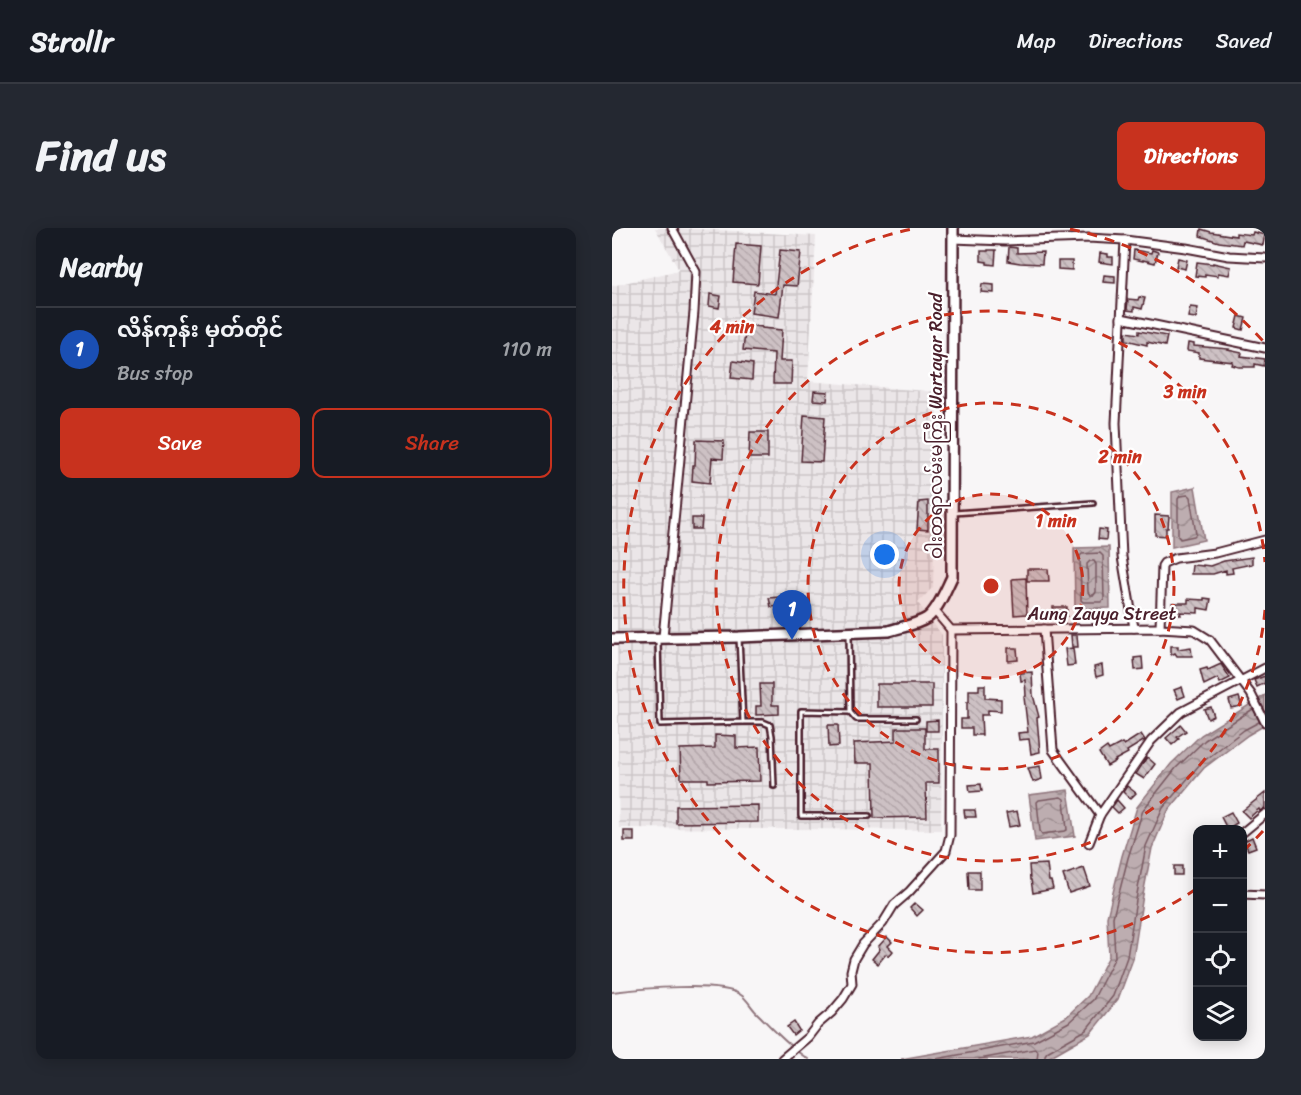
<!DOCTYPE html>
<meta charset="utf-8">
<style>
:root{--surface:#171b24;--page:#242831;--text:#f1f3f6;--muted:#9ea1a6;--line:#363941;--accent:#c8321e}
body{margin:0;font-family:Sriracha,"Noto Sans Myanmar",sans-serif;background:var(--page);color:var(--text)}
.controls{position:absolute;right:18px;bottom:18px;display:grid;overflow:hidden;border-radius:12px;box-shadow:0 3px 15px #0003}
.controls button{width:54px;height:54px;display:grid;place-items:center;padding:0;border:0;border-bottom:2px solid var(--line);background:var(--surface);color:var(--text);font:30px sans-serif}
.you{position:absolute;left:273px;top:327px;width:21px;height:21px;margin:-15px;border:4px solid #fff;border-radius:50%;background:#1a73e8;box-shadow:0 0 0 9px #1a73e833}
.badge{display:grid;place-items:center;width:39px;height:39px;border-radius:50%;background:var(--accent);color:#fff;font-size:20px;font-weight:700}
.pin{position:absolute;translate:-50% -50px;filter:drop-shadow(0 2px 3px #0008)}
.pin::after{content:'';position:absolute;top:32px;width:21px;height:18px;background:inherit;clip-path:polygon(0 0,100% 0,50% 100%)}
.list{margin:0;padding:0;list-style:none}
h2{display:flex;justify-content:space-between;align-items:center;height:78px;margin:0;padding:0 24px;font-size:26px}
h2 small{font-size:20px;font-weight:400;color:var(--muted)}
.list li{display:grid;grid-template-columns:39px 1fr auto;gap:18px;align-items:center;box-sizing:border-box;height:84px;padding:0 24px;border-top:2px solid var(--line)}
.list b{display:block;font-size:22px;white-space:nowrap}
.list p{margin:0;font-size:20px;white-space:nowrap;color:var(--muted)}
.list em{font-size:20px;font-style:normal;color:var(--muted)}
.actions{display:flex;gap:12px;padding:18px 24px}
.actions a{flex:1;padding:14px 0;border:2px solid var(--accent);border-radius:12px;text-align:center;font-size:21px;color:var(--accent)}
.actions .main{background:var(--accent);color:#fff}
.icon{flex:none;width:33px;height:33px;fill:none;stroke:currentColor;stroke-width:2;stroke-linecap:round;stroke-linejoin:round}
.map{position:relative;flex:none;width:653px;height:831px;overflow:hidden;border-radius:12px}
header{display:flex;align-items:center;gap:36px;box-sizing:border-box;height:84px;padding:0 30px;background:var(--surface);border-bottom:2px solid var(--line)}
header strong{font-size:28px}
nav{display:flex;gap:33px;margin-inline-start:auto;font-size:21px}
.intro{display:flex;align-items:center;justify-content:space-between;box-sizing:border-box;height:144px;padding:0 36px}
h1{margin:0;font-size:42px}
.button{padding:15px 27px;border-radius:12px;background:var(--accent);color:#fff;font-size:21px;font-weight:700}
main{display:flex;gap:36px;padding:0 36px}
aside{flex:1;background:var(--surface);border-radius:12px;box-shadow:0 3px 15px #0003}
.map>svg:first-child{display:block}
</style>
<header>
<strong>Strollr</strong>
<nav><a>Map</a><a>Directions</a><a>Saved</a></nav>
</header>
<div class="intro"><h1>Find us</h1><a class="button">Directions</a></div>
<main>
<aside>
<h2>Nearby<small></small></h2>
<ul class="list">
<li><span class="badge" style="background:#1a4fb4">1</span><div><b>လိန်ကုန်း မှတ်တိုင်</b><p>Bus stop</p></div><em>110 m</em></li>
</ul>
<div class="actions"><a class="main">Save</a><a>Share</a></div>
</aside>
<div class="map">
<svg width="653" height="831" viewBox="0 0 653 831">
<defs>
<pattern id="industrial-grid" width="8" height="8" patternUnits="userSpaceOnUse" patternTransform="scale(1.5)"><rect width="8" height="8" fill="#ebe6e8"/><path d="M0 4h8M4 0v8" fill="none" stroke="#cbc5c7"/></pattern>
<pattern id="water-waves" width="16" height="10" patternUnits="userSpaceOnUse" patternTransform="scale(1.5)"><rect width="16" height="10" fill="#bdadb0"/><path d="M0 5q4-4 8 0t8 0" fill="none" stroke="#9c8c8f"/></pattern>
<pattern id="building-back-hatch" width="6" height="6" patternUnits="userSpaceOnUse" patternTransform="scale(1.5)"><rect width="6" height="6" fill="#cdc1c4"/><path d="M-1 5l2 2M0 0l6 6M5-1l2 2" fill="none" stroke="#b2a5a9"/></pattern>
</defs>
<rect width="100%" height="100%" fill="#f8f6f7"/>
<filter id="ink" filterUnits="userSpaceOnUse"><feTurbulence type="fractalNoise" baseFrequency=".0167" numOctaves="2"/><feDisplacementMap in="SourceGraphic" scale="12" xChannelSelector="R" yChannelSelector="G"/><feConvolveMatrix kernelMatrix="1 2 1 2 8 2 1 2 1" color-interpolation-filters="sRGB"/></filter>
<g filter="url(#ink)">
<polygon fill="url(#industrial-grid)" points="43,0 70,0 204,8 196,153 325,164 321,359 306,375 330,407 329,602 7,600 5,391 0,391 0,58 67,42"/>
<g fill="url(#water-waves)" stroke="#8f747b" stroke-width="1.5">
<polygon points="583,259 592,312 560,319 560,264"/>
<polygon points="497,319 498,380 463,381 462,320"/>
<polygon points="653,467 653,497 636,507 592,540 556,583 540,620 531,667 521,731 506,771 478,806 434,831 289,831 420,808 454,789 476,768 497,728 495,689 510,628 525,579 559,536 589,507"/>
<polygon points="456,562 463,608 423,613 417,567"/>
</g>
<g fill="none" stroke-linecap="round" stroke-linejoin="round">
<g stroke="#785860" stroke-width="1.5">
<polygon points="576,267 578,269 584,306 582,308 568,311 566,308 566,271 568,268"/>
<polygon points="488,325 491,328 492,372 489,374 471,374 469,372 468,328 470,326"/>
<polygon points="478,333 482,333 484,336 484,364 482,367 478,367 476,364 475,336"/>
<polygon points="449,569 452,571 455,602 453,603 430,606 428,603 425,574 427,572"/>
<polyline points="324,831 422,813 457,794 481,772 503,729 501,689 516,630 531,582 564,540 593,512 641,481"/>
<polyline points="367,831 423,821 426,823 425,831"/>
<polyline points="433,831 433,827 435,824 474,802 501,768 515,729 525,666 534,618 551,580 588,536 632,502 647,494"/>
</g>
<path stroke="#8f747b" stroke-width="2" d="M0,764c25,-3 110,-11 129,3 6,4 10,12 15,17 16,16 33,35 52,47"/>
</g>
<g fill="url(#building-back-hatch)" stroke="#4a1f2b" stroke-width="1.5">
<polygon points="589,1 599,4 624,8 624,5 640,7 641,4 653,7 651,17 631,13 630,17 607,14 588,8"/>
<polygon points="124,16 149,18 146,56 121,54"/>
<polygon points="397,19 405,20 405,25 431,24 430,36 408,35 396,33"/>
<polygon points="168,22 189,24 185,58 171,57 167,89 139,85 142,63 163,66"/>
<polygon points="376,22 384,22 383,37 375,36 375,34 369,33 369,23 376,23"/>
<polygon points="522,22 539,25 540,22 546,24 543,35 531,32 531,33 521,31"/>
<polygon points="488,25 496,26 496,29 501,29 501,36 487,34"/>
<polygon points="566,30 575,32 573,41 564,39"/>
<polygon points="446,33 460,33 460,42 446,41"/>
<polygon points="585,34 601,36 601,35 619,39 617,47 606,45 606,48 593,46 593,49 583,48"/>
<polygon points="492,47 503,48 503,55 491,54"/>
<polygon points="370,56 382,57 382,65 369,64"/>
<polygon points="98,66 109,68 107,80 97,78"/>
<polygon points="527,69 533,70 530,81 522,79 522,83 515,82 516,71 526,72"/>
<polygon points="578,79 586,80 584,90 576,89"/>
<polygon points="627,88 634,90 631,102 624,100"/>
<polygon points="134,97 150,99 150,100 170,102 168,133 180,133 179,156 161,156 162,125 131,122"/>
<polygon points="527,103 555,108 553,118 535,114 535,117 514,112 514,104 527,106"/>
<polygon points="576,115 582,116 582,118 617,121 616,122 630,125 629,128 653,131 652,138 643,136 643,139 627,139 620,137 621,134 587,130 587,125 575,123"/>
<polygon points="121,133 141,136 140,152 119,150"/>
<polygon points="202,163 216,164 215,173 201,172"/>
<polygon points="192,187 213,189 210,234 189,233"/>
<polygon points="138,204 156,204 156,230 137,230"/>
<polygon points="84,212 112,213 111,231 100,230 98,255 80,253 81,237 83,237"/>
<polygon points="316,273 316,302 305,301 307,274"/>
<polygon points="543,287 557,288 556,300 554,300 554,308 543,307"/>
<polygon points="80,290 90,290 89,301 80,301"/>
<polygon points="487,301 495,302 494,312 486,311"/>
<polygon points="640,329 640,336 620,340 621,345 614,346 614,342 601,346 579,346 580,337 591,338 591,337 598,338 612,333"/>
<polygon points="415,341 436,341 437,353 415,353"/>
<polygon points="414,350 415,386 402,387 400,351"/>
<polygon points="167,369 168,378 159,379 157,370"/>
<polygon points="592,370 599,371 597,382 586,380 586,385 568,384 569,387 561,387 560,375 576,375 576,371 592,372"/>
<polygon points="441,379 455,379 455,388 441,387"/>
<polygon points="459,407 465,407 466,419 460,419"/>
<polygon points="559,418 566,418 566,421 579,419 580,428 565,428 563,425 559,427"/>
<polygon points="396,420 405,420 406,432 396,433"/>
<polygon points="461,420 463,437 455,438 453,421"/>
<polygon points="530,429 531,441 523,442 522,430"/>
<polygon points="609,436 618,450 608,455 606,450 592,457 588,442 595,440 596,442"/>
<polygon points="490,437 491,447 484,449 482,439"/>
<polygon points="420,444 421,467 427,489 425,490 428,524 419,526 417,511 407,512 406,505 416,504 412,469 414,468 413,452 409,453 408,445"/>
<polygon points="653,448 653,455 645,459 642,452"/>
<polygon points="148,456 160,456 160,477 167,477 167,486 144,487 144,478 149,478"/>
<rect x="265" y="456" width="55" height="23"/>
<polygon points="367,457 373,457 373,470 389,471 389,483 376,482 376,487 369,487 370,507 360,507 360,500 349,500 349,491 355,491 355,474 357,474 357,462 367,462"/>
<polygon points="570,459 573,468 566,471 562,462"/>
<polygon points="627,469 630,478 619,480 617,472"/>
<polygon points="599,479 602,488 596,491 592,481"/>
<polygon points="326,492 326,503 314,503 314,493"/>
<polygon points="216,497 226,497 227,518 217,519"/>
<polygon points="569,497 574,503 565,509 567,511 560,517 554,510"/>
<polygon points="284,500 313,500 313,521 327,521 327,555 314,555 315,589 262,590 261,535 243,535 242,515 284,513"/>
<polygon points="529,506 533,512 515,523 516,525 503,532 504,533 495,538 487,525 495,519 497,522 510,515 512,517"/>
<polygon points="103,507 124,508 124,520 147,519 148,553 96,554 96,551 69,551 68,521 103,520"/>
<polygon points="535,529 543,536 532,551 524,546"/>
<polygon points="428,538 430,551 421,554 416,540"/>
<polygon points="369,556 370,563 358,564 357,557"/>
<polygon points="515,558 524,565 518,571 511,564"/>
<polygon points="653,565 653,580 648,583 647,581 637,590 630,583"/>
<polygon points="505,572 512,580 506,585 500,579"/>
<polygon points="146,577 146,594 64,595 64,578"/>
<polygon points="352,582 363,582 364,589 353,589"/>
<polygon points="405,583 408,597 397,599 394,585"/>
<polygon points="619,584 625,595 615,601 609,589"/>
<rect x="12" y="603" width="10" height="10"/>
<polygon points="640,609 644,619 636,622 632,613"/>
<polygon points="435,636 437,653 439,653 441,661 421,665 419,652 418,652 417,637"/>
<rect x="562" y="638" width="8" height="9"/>
<polygon points="472,640 478,658 457,665 451,647"/>
<polygon points="356,643 368,643 368,662 357,662"/>
<polygon points="303,675 311,682 305,688 298,680"/>
<polygon points="275,709 280,714 276,718 281,723 277,728 274,726 266,736 260,731 268,721 266,719"/>
<polygon points="182,794 187,802 181,807 175,799"/>
</g>
<g fill="none" stroke-linecap="round" stroke-linejoin="round">
<defs>
<g id="lane">
<polyline points="342,285 481,275"/>
<polyline points="237,405 238,484"/>
<polyline points="46,412 48,496 131,494 127,410"/>
<polyline points="132,494 151,494 158,497 160,508 162,558"/>
<polyline points="257,588 189,588 189,483 238,484 244,491 304,491"/>
</g>
<g id="street">
<polyline points="341,11 393,13 476,10 513,12 574,20 617,28 653,30"/>
<polyline points="513,12 504,195 510,329 522,400"/>
<polyline points="509,90 653,120"/>
<polyline points="322,382 339,402 548,400 582,402 598,412 639,466 653,494"/>
<polyline points="548,400 550,338 552,335 564,330 603,325 653,312"/>
<polyline points="432,401 441,522 488,587"/>
<polyline points="51,409 82,84 84,44 60,0"/>
<polyline points="630,605 653,586"/>
<polyline points="477,615 488,587 539,513 569,484 653,440"/>
<polyline points="630,666 653,667"/>
<polyline points="170,831 196,809 206,796 220,784 231,771 240,756 239,743 242,731 251,716 271,695 282,677 297,664 334,623 338,607 339,402"/>
</g>
<path id="secondary" d="M0,411l127,-2 150,-6c12,-4 27,-6 38,-13 11,-8 19,-29 25,-41l1,-349"/>
</defs>
<use href="#lane" stroke="#4a1f2b" stroke-width="8"/>
<use href="#street" stroke="#4a1f2b" stroke-width="11"/>
<use href="#secondary" stroke="#4a1f2b" stroke-width="14"/>
<use href="#lane" stroke="#fff" stroke-width="3"/>
<use href="#street" stroke="#fff" stroke-width="7"/>
<use href="#secondary" stroke="#fff" stroke-width="9"/>
</g>
</g>
<circle cx="379" cy="358" r="92" fill="#c8321e" fill-opacity=".12"/>
<g fill="none" stroke="#c8321e" stroke-width="3" stroke-dasharray="10 8">
<circle cx="379" cy="358" r="92"/>
<circle cx="379" cy="358" r="183"/>
<path d="M653 382A275 275 0 1 1 653 334"/>
<path d="M651 603A366 366 0 0 1 631 623M584 661A366 366 0 1 1 300 1M458 1A366 366 0 0 1 651 113"/>
</g>
<g text-anchor="middle" stroke-width="4.5" stroke-linejoin="round" paint-order="stroke">
<g font-size="18" fill="#4a1f2b" stroke="#fff">
<text transform="translate(324 198) rotate(-90)" y="6">ဝါးတရာလမ်းမကြီး Wartayar Road</text>
<text x="490" y="392">Aung Zayya Street</text>
</g>
</g>
<circle cx="379" cy="358" r="9" fill="#c8321e" stroke="#fff" stroke-width="3"/>
<g font-size="18" text-anchor="middle" font-weight="bold" fill="#c8321e" stroke="#fff" stroke-width="4.5" stroke-linejoin="round" paint-order="stroke">
<text x="120" y="105">4 min</text>
<text x="573" y="170">3 min</text>
<text x="508" y="235">2 min</text>
<text x="444" y="299">1 min</text>
</g>
</svg>
<div class="controls">
<button>+</button>
<button>−</button>
<button><svg class="icon" aria-label="locate" viewBox="0 0 24 24"><circle cx="12" cy="12" r="6"/><path d="M12 2v4M12 18v4M2 12h4M18 12h4"/></svg></button>
<button><svg class="icon" aria-label="layers" viewBox="0 0 24 24"><path d="M12 4l9 5-9 5-9-5zM3 14l9 5 9-5"/></svg></button>
</div>
<div class="you"></div>
<div class="pin badge" style="left:180px;top:412px;background:#1a4fb4">1</div>
</div>
</main>
